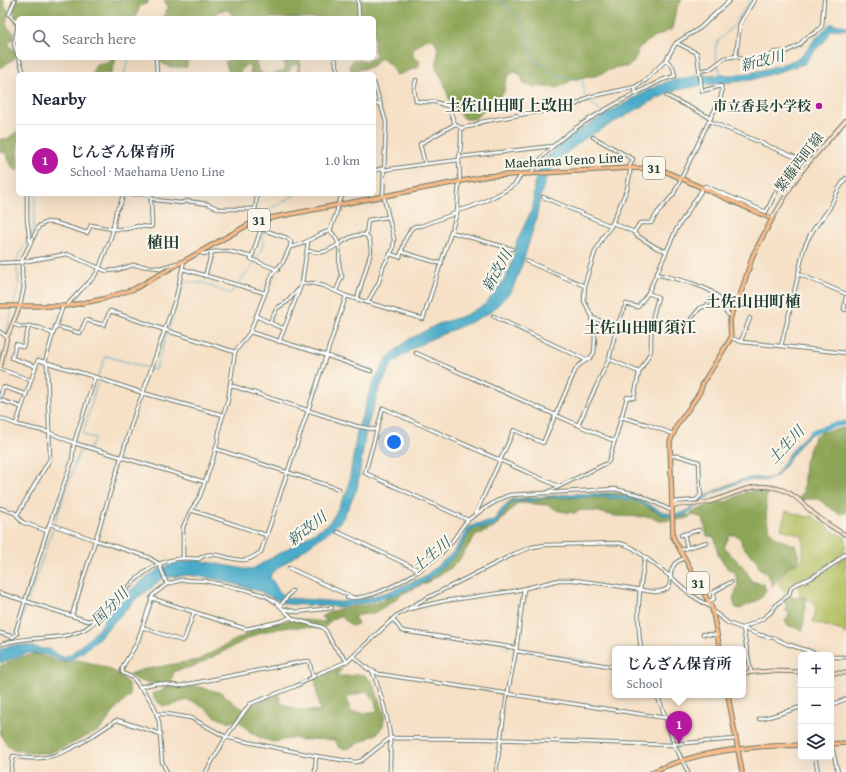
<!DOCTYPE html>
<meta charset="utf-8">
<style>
:root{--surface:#fff;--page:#f6f6f7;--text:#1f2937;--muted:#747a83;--line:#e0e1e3;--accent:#b5179e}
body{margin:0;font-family:"Gentium Book Plus","Noto Serif JP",serif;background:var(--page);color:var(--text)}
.controls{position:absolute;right:12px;bottom:12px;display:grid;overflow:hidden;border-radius:6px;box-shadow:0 4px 16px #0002}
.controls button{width:36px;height:36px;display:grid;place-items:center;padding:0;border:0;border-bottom:1px solid var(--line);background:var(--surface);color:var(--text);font:20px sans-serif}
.you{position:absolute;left:394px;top:442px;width:14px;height:14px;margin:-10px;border:3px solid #fff;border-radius:50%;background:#1a73e8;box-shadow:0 0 0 6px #1a73e833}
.badge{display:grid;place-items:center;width:26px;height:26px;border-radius:50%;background:var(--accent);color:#fff;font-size:13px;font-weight:700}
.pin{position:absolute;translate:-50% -33px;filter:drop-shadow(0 1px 2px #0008)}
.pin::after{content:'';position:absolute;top:21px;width:14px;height:12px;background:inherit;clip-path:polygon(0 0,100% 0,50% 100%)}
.popup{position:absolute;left:612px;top:646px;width:134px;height:52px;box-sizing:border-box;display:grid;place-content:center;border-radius:6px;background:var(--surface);filter:drop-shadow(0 1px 3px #0005);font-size:13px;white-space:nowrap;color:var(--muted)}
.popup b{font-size:15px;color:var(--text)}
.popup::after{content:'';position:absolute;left:50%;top:100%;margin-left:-8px;border:8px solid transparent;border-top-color:var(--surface)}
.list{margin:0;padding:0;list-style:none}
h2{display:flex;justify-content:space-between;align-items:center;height:52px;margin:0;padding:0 16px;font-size:17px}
h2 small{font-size:13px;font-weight:400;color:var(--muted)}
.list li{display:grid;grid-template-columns:26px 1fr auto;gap:12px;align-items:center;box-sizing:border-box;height:72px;padding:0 16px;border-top:1px solid var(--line)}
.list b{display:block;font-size:15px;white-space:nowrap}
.list p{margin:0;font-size:13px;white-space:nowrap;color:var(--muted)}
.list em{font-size:13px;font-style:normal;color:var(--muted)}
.icon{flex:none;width:22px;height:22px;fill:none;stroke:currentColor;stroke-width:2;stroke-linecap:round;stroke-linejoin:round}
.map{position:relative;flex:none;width:846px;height:772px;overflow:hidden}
.search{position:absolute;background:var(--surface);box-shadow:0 4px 16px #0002;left:16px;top:16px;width:360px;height:44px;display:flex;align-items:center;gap:10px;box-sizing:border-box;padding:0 14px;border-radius:6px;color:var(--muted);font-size:15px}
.panel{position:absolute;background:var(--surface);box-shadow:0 4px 16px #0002;left:16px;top:72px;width:360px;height:124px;border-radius:6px}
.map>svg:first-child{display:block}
</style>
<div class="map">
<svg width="846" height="772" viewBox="0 0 846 772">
<rect width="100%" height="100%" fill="#fbf7ec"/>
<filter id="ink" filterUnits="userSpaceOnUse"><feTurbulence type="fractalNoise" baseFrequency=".025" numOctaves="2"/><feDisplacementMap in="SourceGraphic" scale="8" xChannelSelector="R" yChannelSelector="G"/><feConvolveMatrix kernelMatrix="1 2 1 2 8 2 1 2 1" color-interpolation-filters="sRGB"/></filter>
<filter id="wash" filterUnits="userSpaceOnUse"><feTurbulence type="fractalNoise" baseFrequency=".012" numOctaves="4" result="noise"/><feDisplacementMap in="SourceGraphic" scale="16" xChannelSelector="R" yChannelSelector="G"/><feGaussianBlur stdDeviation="0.9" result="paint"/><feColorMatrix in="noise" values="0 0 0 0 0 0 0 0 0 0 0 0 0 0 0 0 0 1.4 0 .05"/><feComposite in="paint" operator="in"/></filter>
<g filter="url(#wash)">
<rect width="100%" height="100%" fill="#f6e0c6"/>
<g fill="#b2be60" stroke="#687e4a">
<polygon points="786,511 808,517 812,516 834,532 846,538 846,548 837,559 812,575 795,582 790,588 788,595 777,583 789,566 803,560 803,537 797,534 781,529"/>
<polygon points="846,555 846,635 842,631 813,622 816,607 812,601 801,596 798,586 833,567"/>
</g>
<g fill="#8da556" stroke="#567145" fill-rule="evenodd">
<polygon points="0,0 4,0 4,5 10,13 6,20 7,27 14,33 13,39 9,42 9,46 18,53 15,58 0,68"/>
<path d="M13,0h136l-2,3 -7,3 -5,12h-117v8c-5,-8 -3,-17 -5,-26z"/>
<path d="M164,0h518c-8,9 -7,18 -10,29l-23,11 -12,10v5l-4,8 -7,4h-9l-22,9 -17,2 -7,2 -7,5 -8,3 -24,-2 -8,-2 -3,-8 -6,-5 -7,5 -3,8 -1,8 -8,8 -3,8 -7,-1 -11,12h-9l-6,-4 -4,-7 -6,-6 -7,-22 -7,-11c1,-12 5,-20 -3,-30l-8,1 -12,9v8l7,4 -2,7c-9,1 -14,6 -22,7l-6,-10 -9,-7 -10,9 -19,4 -3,-4 4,-7 14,1 7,-3v-2l3,-2 -3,-2v-34h-139l-7,-8 -9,1 -4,7h-52l3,-5 1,-8z"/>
<polygon points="111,58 115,58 115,63 111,74 92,74 96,64 107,63 111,60"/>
<path d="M158,58h29v9c-11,0 -23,2 -29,-9z"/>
<polygon points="232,58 256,58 256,63 259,72 265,74 250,74 251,70 248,63 243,68 239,74 230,74 225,62"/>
<polygon points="284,58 299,59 301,63 300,74 298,74 298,63 291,66 288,74 271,74 284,71 285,66"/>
<polygon points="18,131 18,172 12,167 6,153 0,152 0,139 7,139"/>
<polygon points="846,428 846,513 839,514 818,499 806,499 804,501 799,498 803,493 805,462 814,437 821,432"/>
<path d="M761,490l10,1 -5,6c0,14 -1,33 11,41 5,4 13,5 18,7l5,14 -3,4 -9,3 -16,20c-2,-9 -5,-13 -13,-18l-2,-7 -15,-15 -1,-6 -5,-5h-6l-6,12c8,11 23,19 27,34l13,3 2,6c-4,13 -16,12 -26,19l-5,-2 -2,-9 5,-12 -3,-14 -8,-4c-2,-4 -8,-10 -9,-14 -2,-6 -1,-11 -4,-17l-7,-1 -4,-18 -10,-3 -5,3 -11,2 -17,1 -7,-4 -38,-1 -16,-4 -17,-2 -8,3 -15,-2 -11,-6 -30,-2 -24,25 -19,8 -16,24 -7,7 -24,15 -26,12 -8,7 -20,12 -20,3 4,8 -7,2 -10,-10 -9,3 -2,3 -3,1v3l-5,2 -32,-1 -19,3 -12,3 -64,33 -20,5 -2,3 -2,7 3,4 7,3 15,-2 26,7 14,12 10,5 6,-5 27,-10 2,8 16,7 24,1 -3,-8 -3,-24c8,-6 17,-8 27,-10l-6,7h15l7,-2 7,1 7,7 13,32 -2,11 -5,8 -31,16 -9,-2 -2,-6 -11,-2 -25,1 -7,-2 -19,4 -11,-3 -13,-7 -11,-11c-28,3 -28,-15 -49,-20 -6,-2 -12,3 -18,4 -3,1 -6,1 -9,1l-9,-7 -1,-6 10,-2 1,-5c-5,-3 -9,-3 -15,-3 -8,-1 -14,-4 -21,-8l13,-5 57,-10 54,-29 15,-6 27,-6 32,3 -1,-3 -4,-2c18,-13 42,-8 62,-16 5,-2 8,-6 12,-9 9,-5 19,-7 29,-12 25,-12 32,-40 53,-54l5,3 10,-5 14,-20 6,-5 22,-2 37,1 29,-5h24l9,3 16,12 11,6 11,2 22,-1 -2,-2 18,-8 19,-4 17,-9zM367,691l8,10 2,10 -5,2 -22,-1 -3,-15z"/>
<polygon points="790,596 797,599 799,596 806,599 803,630 787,625 785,620 788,618 789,614 785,610 787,607 784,601"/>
<polygon points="37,654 59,662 77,660 91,663 107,668 119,674 129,685 130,696 118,707 100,730 63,748 48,753 29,753 10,748 3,739 0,732 0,666 18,658"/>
</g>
<path fill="#4aabc9" stroke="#34747e" d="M830,24h4l12,2v4l-5,-1 -10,1 -6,11 -10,9 -11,14 -53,16 -47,5 -27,5 -21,9 -69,38 -21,16 -13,14 -8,14 -5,17 -4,21 -14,46 -10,25 -21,22 -20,10 -42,18 -15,8 -22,16 -13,25 -13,41 -9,59 -14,29 -9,10 -60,43 -3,3 -1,3 9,14 9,7 52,4 26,-4 25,-7 34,-15 29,-24 15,-25 7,-3 18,-3c4,-6 8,-15 15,-19 9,-4 18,-3 27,-4 29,-5 71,-7 99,1 14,3 25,15 40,15 13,0 20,-12 30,-18 7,-4 18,-9 25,-12 6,-3 13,-5 20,-6 11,-1 17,3 26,-3 11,-18 23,-37 41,-47l1,2 -6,3 -9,8 -26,35 -11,5 -15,-1 -11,2 -12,5 -16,7 -28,22 -8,1 -10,-1 -30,-15 -17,-2 -20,-2 -53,1 -11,3h-12l-13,3 -15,21 -7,2 -12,1 -5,3 -14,23 -30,27 -35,15 -25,7 -27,4 -54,-3 -27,-13 -43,-12 -28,-4 -26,3 -9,9 -15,10 -43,45 -16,13 -9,5 -9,1 -18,-7 -15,-1 -28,10v-14l11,-4c5,1 9,0 14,0 8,1 16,5 24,4l11,7 4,1 7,-3 20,-17 11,-12 3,-10 15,-16 28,-23 13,-8 15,-5 21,-3 53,10 6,-3 71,-42 7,-9 14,-27 9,-57 15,-47 15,-27 21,-18 30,-16 28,-9 18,-10 11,-12 11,-16 6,-14 5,-22 16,-34 1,-24 5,-13 6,-11 17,-16 17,-13 69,-40 21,-9 15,-3 19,-3h27l20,-2 31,-8 13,-5 10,-7 11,-14z"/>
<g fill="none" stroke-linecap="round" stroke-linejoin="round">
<g stroke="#4aabc9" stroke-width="1">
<path d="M498,0c14,8 26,24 30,40 2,7 2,15 7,21l7,3 12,11 26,5 3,2 2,15"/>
<polyline points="124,74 129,58"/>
<polyline points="721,75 715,54 716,45 719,40 736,23 750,0"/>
<polyline points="587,100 600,111"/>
<polyline points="259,218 260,214 283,202 296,194"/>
<polyline points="30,237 33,231 36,194"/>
<path d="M238,284c11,-15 29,-33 25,-53"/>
<polyline points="14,304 19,284 16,265 17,260 28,239"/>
<polyline points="6,335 13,307"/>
<polyline points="0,360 2,354"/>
<polyline points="98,376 106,356 155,370 184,282 204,283 230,294 236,286"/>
<polyline points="28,601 79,452 89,449 95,439 95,438 83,435 98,379"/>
<polyline points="18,631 27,604"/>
<polyline points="0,632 9,634 15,633"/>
<polyline points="502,647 514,649"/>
<polyline points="517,649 593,662"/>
<polyline points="667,726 672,744"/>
<polyline points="674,747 680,760"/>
<polyline points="682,763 684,772"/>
</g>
<polyline stroke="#4aabc9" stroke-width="5" points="812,432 829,426 846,423"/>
</g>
</g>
<g filter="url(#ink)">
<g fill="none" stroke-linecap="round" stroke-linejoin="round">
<defs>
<g id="street">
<polyline points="15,0 9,14 18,24"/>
<polyline points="358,0 359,18"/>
<polyline points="18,25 14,44 18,56"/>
<polyline points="736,56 740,24 754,0"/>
<polyline points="19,58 24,74"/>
<polyline points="156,58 157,74"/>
<polyline points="335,58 336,65 340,74"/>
<polyline points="700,71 710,69 725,58 736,56 746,61 755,60 769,57 775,52 786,52 799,45 807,37 816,32 822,26 824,0"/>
<polyline points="416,80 414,89 416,101 421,102 435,102 448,106 455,124"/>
<polyline points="637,93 662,80 675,76 673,67 666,60"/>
<polyline points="667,96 711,118"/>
<polyline points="374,104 380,104"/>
<polyline points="459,157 553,146"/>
<polyline points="425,164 420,144 455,124 461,128 473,126 481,122 530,113 570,108 589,97 635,87 646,80 666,60 676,43 700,28 730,0"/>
<polyline points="383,170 425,164 459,160"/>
<polyline points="374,171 383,168"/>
<path d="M531,174c18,-36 71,-63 105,-81l-1,-6"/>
<polyline points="460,181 459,160 461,143 461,128"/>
<polyline points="27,194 27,219 30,242"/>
<polyline points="126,194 142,194"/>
<polyline points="144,194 151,196 152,198 156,200 181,203 187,201 208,204 219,209 255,209"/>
<polyline points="543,197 611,226"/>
<path d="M457,210c13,0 45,-17 57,-25 3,-3 5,-7 7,-10"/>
<path d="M258,220l3,9 26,9 4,4 -1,5c15,-1 25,-13 40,-16l7,-20 2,-10 5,-7"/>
<polyline points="254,221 257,194"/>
<polyline points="613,223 634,232 640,223 651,223 658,212 673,195 679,183 709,121 720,100 722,92 721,86 702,91 697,53 677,43"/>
<polyline points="261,229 251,259 278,270"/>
<path d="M330,231c17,16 4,28 12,45l-6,15"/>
<polyline points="451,232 512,249"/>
<polyline points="634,232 636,235 657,248 666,251"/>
<path d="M307,251c5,0 12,2 16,1 16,-4 26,-20 43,-17l2,-15 20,-3"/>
<polyline points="200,252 203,254 212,252 205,276"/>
<polyline points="212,252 228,251 252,257"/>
<polyline points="402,252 442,264"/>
<polyline points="390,254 400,257 405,240 411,229 415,226 421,226 456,213"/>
<polyline points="526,261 585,286"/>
<polyline points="0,263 22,262 67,254 106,271 117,270 133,265 160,268 184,261 176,297 143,393 136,410 72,615"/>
<polyline points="183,269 265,293"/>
<path d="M656,274c16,4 51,11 61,22 7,7 5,16 14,20"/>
<polyline points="799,274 846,294"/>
<polyline points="302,283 308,284 312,283 324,286 346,296 423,319 457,213 459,182"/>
<polyline points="846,297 844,309 846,310"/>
<polyline points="357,299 371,252 370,241 366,235"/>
<polyline points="367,303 379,282 383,267 393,249 394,239 383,194 386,122 374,83"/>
<polyline points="67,305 81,290 93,278 98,271 112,234 116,211 121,203 123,194"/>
<polyline points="20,306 24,287 22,276 22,260 39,226 47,222 56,223 87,233 91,225 112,229 126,229 138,226 150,227 152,226 151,200 152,198"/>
<polyline points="256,316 277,326 284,328"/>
<polyline points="493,316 586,360"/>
<polyline points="592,318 617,326 609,359 639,372"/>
<polyline points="691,319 700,308 706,306 716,295"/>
<polyline points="270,322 277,308 287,302 298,290"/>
<polyline points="13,324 21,327 29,326 23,347 16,344 12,358 35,366"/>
<polyline points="29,326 40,328 53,334"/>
<polyline points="55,326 80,333 86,320 104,325 110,311 165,330 235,352"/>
<polyline points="617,326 626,304 638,307 648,293"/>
<polyline points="0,332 7,337"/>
<polyline points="250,332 273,273 283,262 290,247"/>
<polyline points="731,338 742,342 846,353"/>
<polyline points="741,341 750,318"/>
<polyline points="279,342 302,283 308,242"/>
<polyline points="781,346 793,298 804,248 810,235 816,226 829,209 838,190 846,178"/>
<polyline points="416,353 614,441"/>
<polyline points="0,369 30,380"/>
<polyline points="371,371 325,355 250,332 235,352 230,385 356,426 377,430"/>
<polyline points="95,377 143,393 223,415"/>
<polyline points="0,397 3,387 25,394"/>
<polyline points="0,400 21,407"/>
<polyline points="621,417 649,425 673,434"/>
<polyline points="0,418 18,425 48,432 74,443 205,482"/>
<polyline points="578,425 609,359"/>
<polyline points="216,449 339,489"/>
<polyline points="670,456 679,456 699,462 700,489 701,495 696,500 672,502"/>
<polyline points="548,492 607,463 609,461 627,397 634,398 639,373 651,351 651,337 653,316 658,297 648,293 676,230 703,188 705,186 766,212 779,186 802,160 709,121"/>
<polyline points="0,508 15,513 22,522 47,531"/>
<polyline points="191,510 266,535"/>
<polyline points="17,515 50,459 47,364 45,362 53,334 63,306"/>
<polyline points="475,515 514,430 543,443 575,371 578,366 590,358 594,353 595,338 592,316 584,301 585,283 595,252 603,237 611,226 627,189 630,173 630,165 633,159 593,137"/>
<polyline points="468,520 365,473 383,408 558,486"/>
<polyline points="50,524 95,540 148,557 159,564 167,584"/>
<polyline points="338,532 419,570"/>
<polyline points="684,534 687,547"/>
<polyline points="681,535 699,530"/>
<polyline points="680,550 707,542"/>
<polyline points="183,557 183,527 190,512 200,496 213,459 218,440 220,425 228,400 230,385"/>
<polyline points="289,568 352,597"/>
<polyline points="671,577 691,595 712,608"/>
<polyline points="0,593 88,621 97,619"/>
<polyline points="151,598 246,629 282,621 291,617"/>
<path d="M347,598c32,2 82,-30 103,-54 6,-7 10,-15 16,-22 7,-7 34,-24 44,-27l105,-6 25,6 28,14 4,1"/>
<polyline points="709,601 714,599 713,596 715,591 731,582"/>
<polyline points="280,606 292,591"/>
<polyline points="285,609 297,612 332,608"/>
<path d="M409,609l35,-8 70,-10 45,-11h15l31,4 49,8c25,-1 11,-14 20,-27 2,-4 7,-5 11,-7"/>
<polyline points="714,612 728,623 760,635 774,638 787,644 821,655"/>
<polyline points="393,619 402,631 516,648"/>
<polyline points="142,627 182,641 184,640 194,612"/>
<polyline points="743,628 762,619 770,613 778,603 789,595 791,588 794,585 811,578 835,563 846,553"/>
<polyline points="743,628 751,672"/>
<polyline points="0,633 13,637 17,634 16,630 47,531 72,461 74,443 95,377 38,360 16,424"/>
<polyline points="703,634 717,635"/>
<path d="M2,644c28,-10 56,-1 83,-15 9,-5 17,-14 25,-22 27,-29 46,-54 89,-48 12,-11 31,2 45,1 6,0 12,-5 17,-8l85,-256"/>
<path d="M641,649c-5,-32 -2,-59 4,-91"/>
<polyline points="516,651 615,667"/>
<polyline points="807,655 808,650"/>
<polyline points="353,656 368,669 379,674 666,718"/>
<polyline points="831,657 846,657"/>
<path d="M373,673c8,21 15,42 17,64 1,11 0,24 0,35"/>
<polyline points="139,687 157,683 179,686 306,661 309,661 313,677"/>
<polyline points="657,695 666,718 674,744 688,772"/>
<polyline points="831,705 846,699"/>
<polyline points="157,714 167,714 191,718 226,737 238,740 316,756 355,762 361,761 390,738 487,739 673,745 674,744 736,739"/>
<polyline points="759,719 772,716 801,707"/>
<polyline points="831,744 838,772"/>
<polyline points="815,757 818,772"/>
<path d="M11,772l2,-16c9,2 19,3 28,2 28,-3 53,-24 76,-38l44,14"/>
<polyline points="167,772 162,762 159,722 154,706 146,694 133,678 123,673 122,671 123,666 137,643 153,595 167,584 182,580 205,581 247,590 266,596 277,603 293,619 322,627 326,631 333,645 347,661"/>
<polyline points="206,772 226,737 250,704 296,686 320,673 348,661 396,616 421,601 514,554 532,547 545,545 619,543 626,545 633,548 671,577"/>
<polyline points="315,772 316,756"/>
<polyline points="496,772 506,701 516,651 524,589"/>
</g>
<g id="secondary">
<polyline points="772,219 792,185 804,168 846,120"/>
<polyline points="0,368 7,337 20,306"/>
<path d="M672,505c13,0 28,0 40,-4 27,-8 41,-21 71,-11 12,4 21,15 30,23 10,8 21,16 33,22"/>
<polyline points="743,673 771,671 801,672"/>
<polyline points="831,673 846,673"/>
</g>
<g id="primary">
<polyline points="0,306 67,306 103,299 134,289 255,221 488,176 630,168 660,169 772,219 753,255 741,293 732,312 730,320 731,338 703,383 700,392 692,404 677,425 670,442 673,537 712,608 720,649"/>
<polyline points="728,695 742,772"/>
<polyline points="831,744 846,743"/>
<path d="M652,772c26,-12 58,-20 87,-23 20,-3 41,-3 62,-4"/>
</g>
</defs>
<use href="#street" stroke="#6a7667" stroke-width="4.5"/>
<use href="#secondary" stroke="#6a7667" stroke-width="5"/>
<use href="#primary" stroke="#6a7667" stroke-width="5.5"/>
<use href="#street" stroke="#fff" stroke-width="2.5"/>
<use href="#secondary" stroke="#fde4d0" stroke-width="3"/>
<use href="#primary" stroke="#f9bc8a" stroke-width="3.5"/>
</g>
</g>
<circle fill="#b5179e" stroke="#fbf7ec" stroke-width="1.5" cx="819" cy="106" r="4"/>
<g text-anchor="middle" stroke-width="4" stroke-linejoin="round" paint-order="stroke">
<g fill="#fbf7ec" stroke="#61756b" stroke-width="1">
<rect x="643" y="157" width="22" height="22" rx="3"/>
<rect x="248" y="209" width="22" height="22" rx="3"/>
<rect x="687" y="572" width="22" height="22" rx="3"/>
</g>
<g font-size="13" font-weight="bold" fill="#1f3d34">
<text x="654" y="173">31</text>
<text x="259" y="225">31</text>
<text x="698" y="588">31</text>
</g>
<g font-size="14" font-weight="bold" fill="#1f3d34" stroke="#fbf7ec" text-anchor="end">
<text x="811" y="111">市立香長小学校</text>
</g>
<g font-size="14" fill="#1f3d34" stroke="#fbf7ec">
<text transform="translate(564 160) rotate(-3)" y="5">Maehama Ueno Line</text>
<text transform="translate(799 162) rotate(-53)" y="5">繁藤西町線</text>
</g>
<g font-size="15" font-style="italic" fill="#2c5e61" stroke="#fbf7ec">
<text transform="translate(762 61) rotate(-14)" y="5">新改川</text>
<text transform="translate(497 271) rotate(-61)" y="5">新改川</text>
<text transform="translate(786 445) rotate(-47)" y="5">土生川</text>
<text transform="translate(307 529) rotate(-38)" y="5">新改川</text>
<text transform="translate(431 555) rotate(-40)" y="5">土生川</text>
<text transform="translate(110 607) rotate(-46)" y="5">国分川</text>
</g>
<g font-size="16" font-weight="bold" fill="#1f3d34" stroke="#fbf7ec">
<text x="509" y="111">土佐山田町上改田</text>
<text x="163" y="248">植田</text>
<text x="753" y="307">土佐山田町植</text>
<text x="640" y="333">土佐山田町須江</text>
</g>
</g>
</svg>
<div class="controls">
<button>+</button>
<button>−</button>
<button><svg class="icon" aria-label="layers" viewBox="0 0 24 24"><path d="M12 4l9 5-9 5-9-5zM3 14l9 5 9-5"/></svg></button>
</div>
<div class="you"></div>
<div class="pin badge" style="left:679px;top:744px">1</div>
<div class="popup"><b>じんざん保育所</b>School</div>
<div class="search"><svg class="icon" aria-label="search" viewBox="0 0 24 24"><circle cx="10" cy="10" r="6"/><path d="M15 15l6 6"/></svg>Search here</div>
<section class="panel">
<h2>Nearby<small></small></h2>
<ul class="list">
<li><span class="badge">1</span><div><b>じんざん保育所</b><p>School · Maehama Ueno Line</p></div><em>1.0 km</em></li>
</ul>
</section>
</div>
